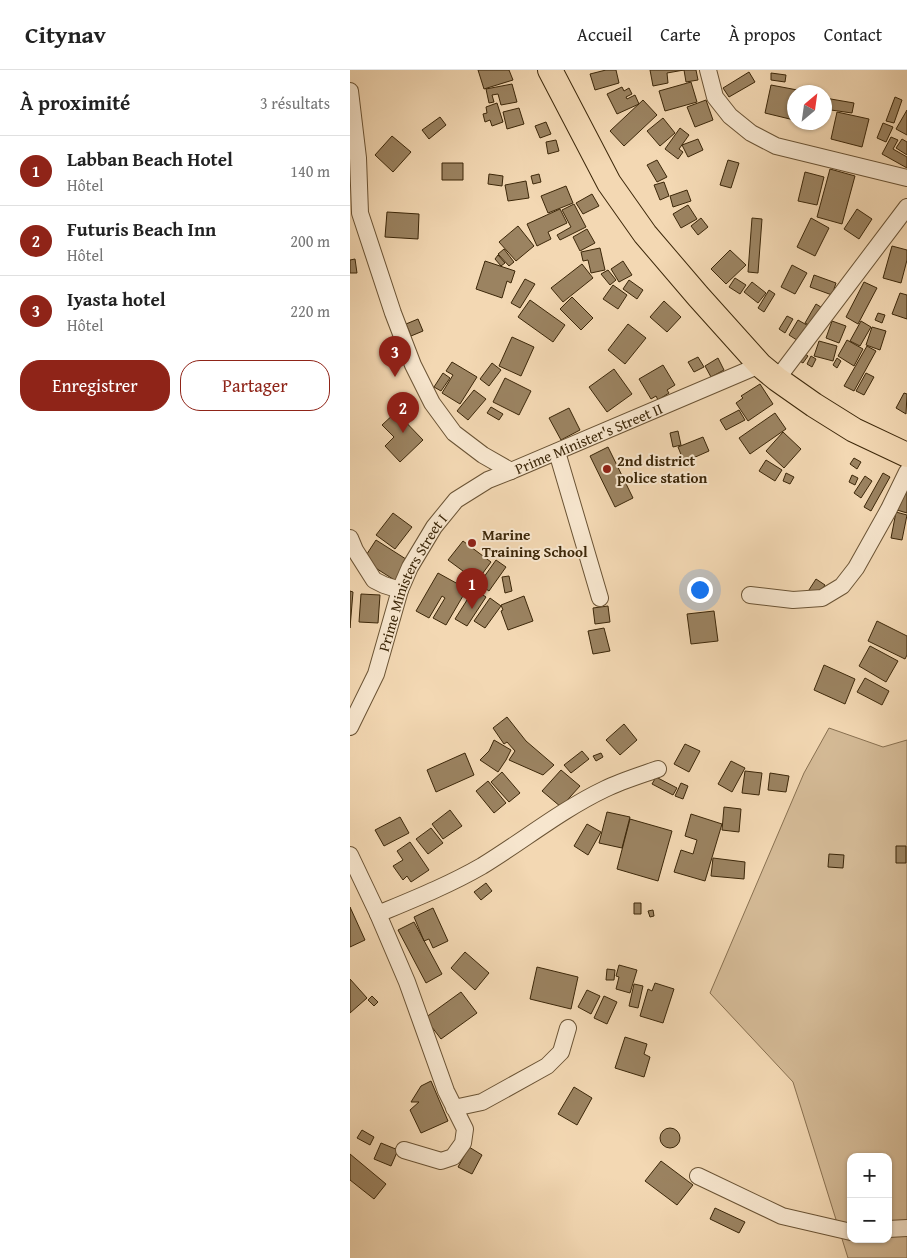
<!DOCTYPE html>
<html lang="fr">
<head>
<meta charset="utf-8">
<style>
	body { margin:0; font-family:"Gentium Book Plus",serif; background:#f2f2f2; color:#222 }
	.controls { position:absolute; right:15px; bottom:15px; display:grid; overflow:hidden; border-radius:10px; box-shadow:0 1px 4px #0004 }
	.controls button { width:45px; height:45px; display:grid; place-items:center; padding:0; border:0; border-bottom:1px solid #e0e0e0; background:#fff; color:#222; font:25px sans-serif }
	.compass { position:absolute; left:437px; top:15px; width:45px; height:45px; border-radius:50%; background:#fff; box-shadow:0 1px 4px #0004; rotate:29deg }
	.you { position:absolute; left:349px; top:519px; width:18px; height:18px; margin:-12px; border:4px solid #fff; border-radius:50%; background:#1a73e8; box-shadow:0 0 0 8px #1a73e833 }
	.badge { display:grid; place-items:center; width:32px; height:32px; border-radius:50%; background:#8f2418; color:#fff; font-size:16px; font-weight:700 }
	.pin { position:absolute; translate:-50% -41px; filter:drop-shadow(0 1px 2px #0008) }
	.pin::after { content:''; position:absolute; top:26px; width:18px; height:15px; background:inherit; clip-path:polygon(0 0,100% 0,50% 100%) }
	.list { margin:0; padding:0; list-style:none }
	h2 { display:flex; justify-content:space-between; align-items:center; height:65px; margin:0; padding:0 20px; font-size:21px }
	h2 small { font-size:16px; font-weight:400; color:#767676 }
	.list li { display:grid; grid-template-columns:32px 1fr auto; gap:15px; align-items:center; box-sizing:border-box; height:70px; padding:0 20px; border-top:1px solid #e0e0e0 }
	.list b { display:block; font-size:19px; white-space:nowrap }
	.list p { margin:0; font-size:16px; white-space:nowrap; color:#767676 }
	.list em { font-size:16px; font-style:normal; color:#767676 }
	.actions { display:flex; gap:10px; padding:15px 20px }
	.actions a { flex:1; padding:11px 0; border:1px solid #8f2418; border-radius:20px; text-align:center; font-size:18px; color:#8f2418 }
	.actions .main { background:#8f2418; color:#fff }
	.map { position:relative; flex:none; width:557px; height:1188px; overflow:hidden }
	header { display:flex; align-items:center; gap:30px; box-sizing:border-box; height:70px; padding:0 25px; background:#fff; border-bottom:1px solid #e0e0e0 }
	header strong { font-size:24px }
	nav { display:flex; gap:28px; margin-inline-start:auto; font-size:18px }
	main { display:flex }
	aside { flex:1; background:#fff }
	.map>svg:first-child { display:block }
	.green { fill:#d4ba96; stroke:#887050; fill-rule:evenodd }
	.building { fill:#9b8361; stroke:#3c2709 }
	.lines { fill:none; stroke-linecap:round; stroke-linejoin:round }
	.minor-casing { stroke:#6a5334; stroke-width:18 }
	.highway-casing { stroke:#3c2709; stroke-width:26 }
	.minor { stroke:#f7e6ce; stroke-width:16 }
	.highway { stroke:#f3d8b3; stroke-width:24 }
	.poi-dot { fill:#8f2418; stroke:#f7e6ce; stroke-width:2 }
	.labels { text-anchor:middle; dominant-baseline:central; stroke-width:4; stroke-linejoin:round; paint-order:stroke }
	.street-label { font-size:15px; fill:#3c2709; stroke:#f7e6ce }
	.poi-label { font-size:15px; font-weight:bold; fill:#3c2709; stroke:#f7e6ce; text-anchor:start }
</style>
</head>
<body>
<header>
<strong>Citynav</strong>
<nav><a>Accueil</a><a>Carte</a><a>À propos</a><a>Contact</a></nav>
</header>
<main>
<aside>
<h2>À proximité<small>3 résultats</small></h2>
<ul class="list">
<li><span class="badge">1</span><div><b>Labban Beach Hotel</b><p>Hôtel</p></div><em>140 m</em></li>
<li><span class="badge">2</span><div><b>Futuris Beach Inn</b><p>Hôtel</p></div><em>200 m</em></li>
<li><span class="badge">3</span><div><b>Iyasta hotel</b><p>Hôtel</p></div><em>220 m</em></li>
</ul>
<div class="actions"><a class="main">Enregistrer</a><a>Partager</a></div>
</aside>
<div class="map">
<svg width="557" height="1188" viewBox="0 0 557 1188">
	<rect width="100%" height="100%" fill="#f3d8b3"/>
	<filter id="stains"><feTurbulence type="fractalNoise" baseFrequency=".004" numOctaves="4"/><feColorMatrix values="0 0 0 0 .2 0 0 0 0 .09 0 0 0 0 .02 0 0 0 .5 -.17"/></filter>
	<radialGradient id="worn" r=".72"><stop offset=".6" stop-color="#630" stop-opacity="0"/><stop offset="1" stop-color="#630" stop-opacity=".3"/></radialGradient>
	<path class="green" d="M479 658 533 677 557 670V1188H498L443 1012 360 923 454 703ZM501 1087H538V1169H501Z"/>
	<path class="building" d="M128 0H159L163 10 134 19Z
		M256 0H266L269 13 245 20 240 4Z
		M300 0H334L317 3 318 13 303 16Z
		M334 0H346L348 10 336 12Z
		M399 2 405 12 379 27 373 18Z
		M421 3 436 5 435 12 421 10Z
		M341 12 347 32 315 41 309 21Z
		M162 14 167 32 151 35 148 24 142 25 144 32 139 33 136 19Z
		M421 15 458 22H444V50L415 43Z
		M272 17 274 21 279 18 282 24 276 27 277 29 285 25 289 34 267 44 257 24Z
		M545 27 552 30 544 53 536 51Z
		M475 28 504 33 502 43 474 39Z
		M293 30 307 45 274 76 260 61Z
		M356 30 363 50 345 57 337 37Z
		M147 33 153 52 142 56 140 50 135 52 133 44 137 43 136 37Z
		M169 38 174 54 157 59 153 42Z
		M557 40V65L546 59Z
		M487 42 519 49 512 77 481 69Z
		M90 47 96 55 79 69 72 60Z
		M313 48 325 63 310 76 297 61Z
		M196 52 201 64 190 68 185 56Z
		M533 53 543 57 536 72 527 68Z
		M330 58 339 65 329 79 333 82 328 89 315 79Z
		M42 66 61 82 43 102 25 85Z
		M541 67 548 70 543 79 557 87V98L532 84Z
		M348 69 353 80 338 87 332 75Z
		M552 69 557 72V85L546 78Z
		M206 70 209 81 198 84 196 72Z
		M307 90 317 107 307 112 297 95Z
		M378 90 389 93 381 118 370 115Z
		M92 93H113V110H92Z
		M480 99 505 106 492 154 467 147Z
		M455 102 474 107 467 135 448 131Z
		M139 104 153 106 152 116 138 114Z
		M189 104 191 112 183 114 181 106Z
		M176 111 179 128 158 131 155 115Z
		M314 112 319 126 310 130 304 115Z
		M216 116 223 133 198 143 191 126Z
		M337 120 341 131 323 137 320 126Z
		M242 124 249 136 233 144 226 133Z
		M224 134 236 157 210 170 207 165 221 157 212 140Z
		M338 135 347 149 331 158 323 144Z
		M210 139 217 153 198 162 201 169 187 176 177 154Z
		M507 139 522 149 509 169 494 159Z
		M37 142 69 144 68 169 35 167Z
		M351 148 358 157 348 165 341 156Z
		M402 148 412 149 408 203 398 202Z
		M461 148 479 158 465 186 447 177Z
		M168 156 184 176 166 191 149 172Z
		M237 159 245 173 230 181 223 167Z
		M542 176 557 180V190L551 213 533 208Z
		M250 178 255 200 241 203 238 190 233 191 231 182Z
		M154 179 164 192 159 196 148 184Z
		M380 180 396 195 376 214 361 199Z
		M148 185 155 193 151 196 145 189Z
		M5 189 7 203H0V190Z
		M135 191 165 201 161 213 157 211 152 228 126 219Z
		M273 191 282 205 269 212 261 199Z
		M232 194 243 208 213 232 201 218Z
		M442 195 457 203 445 224 431 217Z
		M258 200 266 210 260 215 251 204Z
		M464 205 486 213 482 225 460 217Z
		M385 208 396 215 390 224 379 217Z
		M175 209 185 214 170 238 161 233Z
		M279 210 293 220 287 229 273 219Z
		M402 212 416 223 408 233 394 222Z
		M514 212 527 218 508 254 496 247Z
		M263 215 277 225 268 239 253 229Z
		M419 220 425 224 414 242 408 238Z
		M550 223 557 225V249L542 244Z
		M222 227 243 248 231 260 210 239Z
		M180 230 215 255 203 272 168 247Z
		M314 231 331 247 317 262 300 247Z
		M466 234 474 239 463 257 455 253Z
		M528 243 535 245 532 253 525 250Z
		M437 246 443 249 435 263 429 259Z
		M68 249 73 261 61 266 56 254Z
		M448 250 462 258 453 274 439 265Z
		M482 251 496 256 489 273 476 268Z
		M511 251 521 257 510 276 500 271Z
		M278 254 296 268 275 294 258 280Z
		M522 257 536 261 530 280 516 275Z
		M162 267 184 277 171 306 149 296Z
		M497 270 513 279 504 296 488 286Z
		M469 271 487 276 483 291 464 286Z
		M517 276 526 281 504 321 494 316Z
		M451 281 458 286 453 293 446 289Z
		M461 286 466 289 462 297 457 294Z
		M348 287 354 297 344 302 338 292Z
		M368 288 374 300 361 307 355 296Z
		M487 288 491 291 487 298 483 295Z
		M102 292 127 307 110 334 92 323 103 305 96 301Z
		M142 293 151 300 139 316 130 309Z
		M313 295 325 315 317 320 319 323 308 330 306 326 301 329 289 309Z
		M264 299 282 324 257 342 239 317Z
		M93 303 100 308 91 321 84 317Z
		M516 303 524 307 514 325 506 321Z
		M155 308 181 321 169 345 143 332Z
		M410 314 423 334 398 351 386 333 393 328 391 326Z
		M124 320 136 329 118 350 107 341Z
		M554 323 557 324 556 344 546 338Z
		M141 337 153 344 149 350 137 343Z
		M219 338 230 360 211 370 199 348Z
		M389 340 395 350 376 360 370 350Z
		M46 342 73 370 50 392 35 376 44 367 32 355Z
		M425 343 436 359 400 384 389 368Z
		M328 361 331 375 323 377 320 363Z
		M433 362 451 379 434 398 416 381Z
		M353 367 359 381 334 392 328 377Z
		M258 377 283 428 265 437 240 386Z
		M504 388 511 392 507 399 500 394Z
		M416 390 432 400 425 411 409 401Z
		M436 403 444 407 440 414 433 411Z
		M533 403 540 407 521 441 514 437Z
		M502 405 508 408 505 415 499 412Z
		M515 406 522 411 511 428 504 423Z
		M557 413V443L547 440Z
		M546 442 557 445 552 470 541 468Z
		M43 443 62 457 45 479 26 465Z
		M26 470 59 491 46 511 13 490Z
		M113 471 141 492 130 507 121 500 117 504 98 490Z
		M146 490 156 497 139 521 129 514Z
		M88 503 117 519 96 555 83 548 95 528 92 526 79 548 66 541Z
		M159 506 162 521 155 523 152 507Z
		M466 509 475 515 466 529 457 523Z
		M124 519 136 527 117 556 105 549Z
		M0 521 3 522 0 558Z
		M11 524 30 525 28 553 9 552Z
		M174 526 183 551 158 560 151 541 153 540 151 535Z
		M140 528 151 536 135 558 124 551Z
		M258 536 260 552 245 554 243 538Z
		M364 541 368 571 341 574 337 544Z
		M527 551 557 566V585L555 589 518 571Z
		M254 558 260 581 243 584 238 561Z
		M520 576 548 591 536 612 509 596Z
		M474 595 505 609 495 634 464 620Z
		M515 608 539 621 532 635 507 622Z
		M157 647 176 671 204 695 193 705 159 690 165 681 157 672 154 674 143 658Z
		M274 654 287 670 270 685 256 670Z
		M144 670 161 680 156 690 148 702 130 690 139 681Z
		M335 674 350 681 339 702 324 694Z
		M232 681 239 689 221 703 214 695Z
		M115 683 124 705 86 722 77 700Z
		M251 683 253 687 246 691 243 686Z
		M381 691 395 698 382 722 368 714Z
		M211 700 230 716 211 737 192 721Z
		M395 701 412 703 409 725 392 723Z
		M152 702 170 723 159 732 141 712Z
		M420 703 439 706 436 722 418 720Z
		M306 707 327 718 323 725 302 714Z
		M138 711 156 733 144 743 126 721Z
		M331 713 338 716 333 729 325 726Z
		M374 737 391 739 389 762 372 760Z
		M100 740 112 756 93 769 82 754Z
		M257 742 280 747 272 778 249 773Z
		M341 744 372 754 355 811 324 802 331 780 343 784 347 770 335 766Z
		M50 747 59 763 34 776 25 760Z
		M280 749 322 761 308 811 267 799Z
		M237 754 251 762 238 785 224 776Z
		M81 758 93 773 78 784 66 769Z
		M60 772 79 800 61 812 57 806 53 810 43 796 53 790 47 781Z
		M546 776H556V793H546Z
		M479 784 494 785 493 798 478 797Z
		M363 788 395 792 394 809 361 806Z
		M136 813 142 821 131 830 124 822Z
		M284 833H291V844H284Z
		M0 837 15 870 0 877Z
		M83 838 98 871 83 878 79 869 74 871 64 847Z
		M303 840 304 846 300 847 298 841Z
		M64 852 92 904 76 913 48 860Z
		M115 882 139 903 125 920 101 898Z
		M269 895 287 900 280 923 266 919 269 907 266 906Z
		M187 897 228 907 221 939 180 929Z
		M257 899 265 900 264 910H256Z
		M0 909 17 928 0 943Z
		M305 913 324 919 313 953 290 946 298 919 302 921Z
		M284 914 293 916 288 938 279 936Z
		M237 920 250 926 241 944 228 937Z
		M111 922 127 943 91 969 75 948Z
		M22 926 28 932 24 936 18 930Z
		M254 926 267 932 257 954 244 948Z
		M275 967 297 974 294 984 300 987 294 1007 265 998Z
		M81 1011 98 1051 71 1063 60 1040 69 1032H61L71 1016Z
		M224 1017 242 1028 227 1055 208 1044Z
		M310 1068a10 10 0 1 1 20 0a10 10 0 1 1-20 0Z
		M12 1060 24 1067 20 1075 7 1068Z
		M31 1073 48 1080 41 1096 24 1089Z
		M119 1077 132 1085 122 1104 108 1097Z
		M0 1084 36 1114 24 1129 0 1110Z
		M311 1091 343 1115 327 1135 295 1111Z
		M365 1138 395 1152 389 1163 360 1149Z"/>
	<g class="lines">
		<g class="minor-casing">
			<g id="minor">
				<path d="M358 0 365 27 380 46 401 63 426 76 557 108"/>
				<path id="s1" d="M0 21 8 88 10 143 43 243 63 295 82 333 104 363 133 385 161 401 410 295"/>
				<path d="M427 309 557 137"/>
				<path d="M207 382 250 528"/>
				<path d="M0 468 5 480 24 510 34 515 50 520"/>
				<path d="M400 525 443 530 472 528 492 516 506 498 539 439 557 402"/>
				<path id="s2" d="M0 657 26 604 50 520 60 497 84 457 106 430 138 410 161 401"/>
				<path d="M0 785 28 844 57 912 96 1021 115 1059 113 1073 103 1087 91 1091 54 1080"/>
				<path d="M28 844C64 829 99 815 132 796 173 771 211 740 255 719 271 711 291 705 308 699"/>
				<path d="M104 1038 132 1032 197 996 211 982 218 958"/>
				<path d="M348 1106 432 1146 501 1162"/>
				<path d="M538 1159 557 1158"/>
			</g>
		</g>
		<g class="highway-casing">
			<path id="highway" d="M200 0 259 113 295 164 348 226 410 295 427 309 464 335 504 360 557 385"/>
		</g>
		<use href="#minor" class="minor"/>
		<use href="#highway" class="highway"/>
	</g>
	<g class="poi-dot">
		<circle cx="257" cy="399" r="5"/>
		<circle cx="122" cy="473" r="5"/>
	</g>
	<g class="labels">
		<g class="street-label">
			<text stroke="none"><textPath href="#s1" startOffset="516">Prime Minister's Street II</textPath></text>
			<text stroke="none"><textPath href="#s2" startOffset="158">Prime Ministers Street I</textPath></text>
		</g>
		<g class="poi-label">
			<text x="267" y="390">2nd district<tspan x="267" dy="17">police station</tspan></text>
			<text x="132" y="464">Marine<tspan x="132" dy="17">Training School</tspan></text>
		</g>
	</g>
	<rect width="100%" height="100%" filter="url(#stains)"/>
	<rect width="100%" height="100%" fill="url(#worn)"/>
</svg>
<div class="controls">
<button>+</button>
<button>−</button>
</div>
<svg class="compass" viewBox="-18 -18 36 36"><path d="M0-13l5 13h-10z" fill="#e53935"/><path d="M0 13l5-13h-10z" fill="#767676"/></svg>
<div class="you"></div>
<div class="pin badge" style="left:122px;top:539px">1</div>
<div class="pin badge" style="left:53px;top:363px">2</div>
<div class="pin badge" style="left:45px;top:307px">3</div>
</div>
</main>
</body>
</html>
